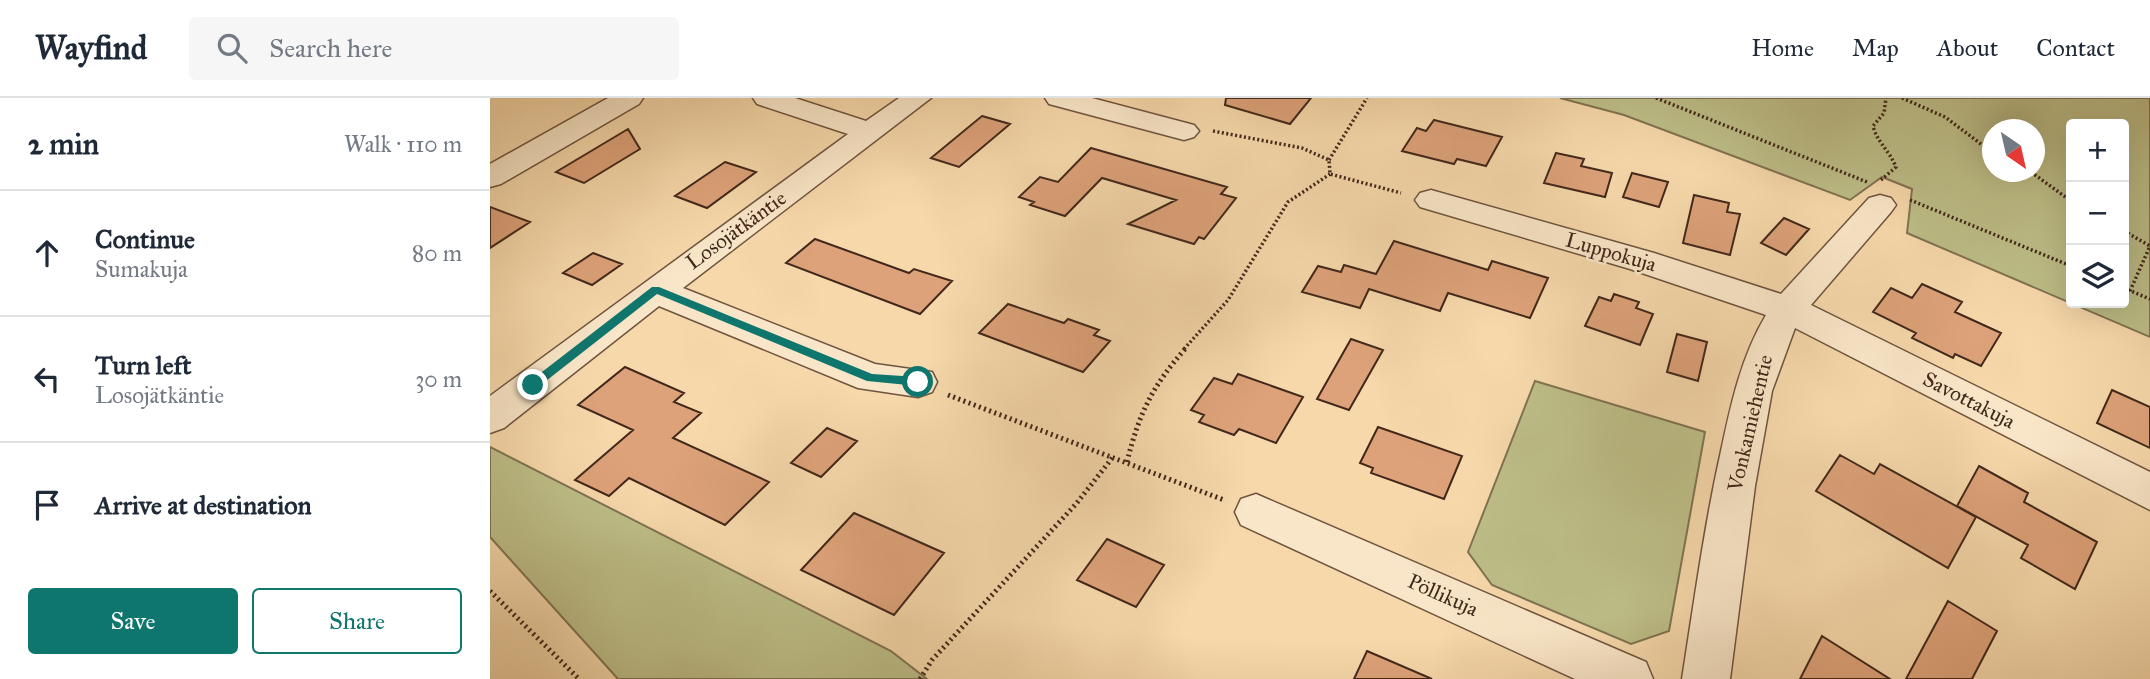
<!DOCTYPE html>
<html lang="en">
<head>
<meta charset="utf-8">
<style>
	body { margin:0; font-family:"IM FELL Great Primer",serif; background:#f6f6f7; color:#1f2937 }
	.controls { position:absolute; right:21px; top:21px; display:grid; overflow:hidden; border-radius:7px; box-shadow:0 7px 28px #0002 }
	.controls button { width:63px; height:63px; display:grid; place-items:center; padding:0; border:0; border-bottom:2px solid #e0e1e3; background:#fff; color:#1f2937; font:35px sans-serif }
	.compass { position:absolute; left:1492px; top:21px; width:63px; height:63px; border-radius:50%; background:#fff; box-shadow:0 7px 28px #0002; rotate:146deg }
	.stop { position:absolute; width:21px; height:21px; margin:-16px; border:5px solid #0f766e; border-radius:50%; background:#fff }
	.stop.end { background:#0f766e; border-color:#fff; box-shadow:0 2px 7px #0008 }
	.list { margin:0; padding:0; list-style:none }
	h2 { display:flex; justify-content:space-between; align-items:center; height:91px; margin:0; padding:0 28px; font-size:30px }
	h2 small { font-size:23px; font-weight:400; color:#747a83 }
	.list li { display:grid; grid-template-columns:46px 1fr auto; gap:21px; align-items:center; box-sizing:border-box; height:126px; padding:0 28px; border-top:2px solid #e0e1e3 }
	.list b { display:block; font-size:26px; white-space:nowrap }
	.list p { margin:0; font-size:23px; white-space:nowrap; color:#747a83 }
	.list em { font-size:23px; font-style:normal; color:#747a83 }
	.actions { display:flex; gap:14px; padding:21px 28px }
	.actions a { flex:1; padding:16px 0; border:2px solid #0f766e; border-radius:7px; text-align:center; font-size:24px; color:#0f766e }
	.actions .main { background:#0f766e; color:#fff }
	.icon { flex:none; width:38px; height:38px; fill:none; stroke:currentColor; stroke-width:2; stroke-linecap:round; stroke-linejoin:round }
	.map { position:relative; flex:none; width:1660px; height:581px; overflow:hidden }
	header { display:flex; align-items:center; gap:42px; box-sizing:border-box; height:98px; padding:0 35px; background:#fff; border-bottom:2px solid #e0e1e3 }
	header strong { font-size:33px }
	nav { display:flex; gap:38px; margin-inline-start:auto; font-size:24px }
	.search { width:490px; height:63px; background:#f6f6f7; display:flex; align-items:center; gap:18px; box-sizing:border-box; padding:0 24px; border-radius:7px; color:#747a83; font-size:26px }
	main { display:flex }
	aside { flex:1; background:#fff }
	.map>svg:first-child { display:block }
	.green { fill:#bdbe88; stroke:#807352; stroke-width:2; fill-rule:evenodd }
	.building { fill:#dda279; stroke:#42281b; stroke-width:2 }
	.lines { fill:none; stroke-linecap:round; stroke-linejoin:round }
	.minor-casing { stroke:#6f543f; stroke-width:3 }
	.path-far1 { stroke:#42281b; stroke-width:3.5; stroke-dasharray:2 2.5; stroke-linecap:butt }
	.path { stroke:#42281b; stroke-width:5; stroke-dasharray:2 3.5; stroke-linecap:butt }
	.minor { fill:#f9e6c8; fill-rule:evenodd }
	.route { fill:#0f766e }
	.labels { text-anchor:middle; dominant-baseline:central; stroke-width:5; stroke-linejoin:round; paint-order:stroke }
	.street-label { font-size:21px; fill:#42281b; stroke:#f9e6c8 }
</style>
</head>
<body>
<header>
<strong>Wayfind</strong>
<div class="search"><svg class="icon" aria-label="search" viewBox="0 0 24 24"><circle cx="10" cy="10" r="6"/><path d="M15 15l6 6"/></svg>Search here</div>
<nav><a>Home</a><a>Map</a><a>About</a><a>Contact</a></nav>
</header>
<main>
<aside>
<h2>2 min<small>Walk · 110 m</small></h2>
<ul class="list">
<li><svg class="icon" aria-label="ahead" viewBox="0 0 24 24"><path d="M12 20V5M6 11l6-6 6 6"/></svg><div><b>Continue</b><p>Sumakuja</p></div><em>80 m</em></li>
<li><svg class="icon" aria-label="left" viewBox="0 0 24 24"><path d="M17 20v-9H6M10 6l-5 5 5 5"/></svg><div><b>Turn left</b><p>Losojätkäntie</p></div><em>30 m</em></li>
<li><svg class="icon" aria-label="arrive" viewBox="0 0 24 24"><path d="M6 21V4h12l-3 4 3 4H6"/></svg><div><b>Arrive at destination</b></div></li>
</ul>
<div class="actions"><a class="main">Save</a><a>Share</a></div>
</aside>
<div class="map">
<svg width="1660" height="581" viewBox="0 0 1660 581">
	<rect width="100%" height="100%" fill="#f6d8aa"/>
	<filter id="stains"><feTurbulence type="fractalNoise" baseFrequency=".00286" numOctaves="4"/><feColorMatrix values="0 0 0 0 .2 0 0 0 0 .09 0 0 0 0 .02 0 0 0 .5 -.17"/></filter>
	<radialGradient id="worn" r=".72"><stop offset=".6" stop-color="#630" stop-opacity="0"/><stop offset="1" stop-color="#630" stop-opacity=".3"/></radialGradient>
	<path class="green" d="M1070 0H1660V239L1417 135 1422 91 1392 79 1360 102 1134 17ZM1581 26H1634V205H1581ZM1503 32H1545V74H1503Z
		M1045 283 1215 334 1179 533 1141 546 1002 487 978 454Z
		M0 349 401 553 437 581H128L0 439Z"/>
	<path class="building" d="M736 0H821L800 26 735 7Z
		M492 18 520 26 469 69 441 60Z
		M944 22 1012 39 996 68 967 61 964 66 912 53 927 30 936 33Z
		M138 31 150 51 94 85 66 74Z
		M601 50 737 89 731 96 746 100 714 141 709 139 704 146 638 126 686 102 612 80 575 118 540 107 544 104 529 99 550 79 568 84Z
		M1066 55 1094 61 1091 68 1122 75 1115 99 1054 85Z
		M235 64 266 74 217 110 185 98Z
		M1142 75 1178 84 1169 109 1133 99Z
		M1204 97 1239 105 1237 114 1250 116 1240 157 1193 145Z
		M0 109 40 124 0 150Z
		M1294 120 1319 131 1296 157 1271 145Z
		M325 141 419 175 424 171 462 183 430 216 296 165Z
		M904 143 998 172 1002 163 1058 180 1040 220 958 195 950 213 879 191 870 210 812 194 828 168 851 174 854 167 886 176Z
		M103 155 132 166 102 187 73 175Z
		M1432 186 1472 204 1465 214 1511 235 1491 268 1465 256 1463 260 1422 240 1426 235 1383 214 1401 190 1422 200Z
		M1124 196 1149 204 1146 210 1163 216 1150 247 1095 228 1109 199 1121 203Z
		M518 206 574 225 578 221 609 232 604 237 620 243 593 274 489 235Z
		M1187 236 1217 244 1208 283 1177 274Z
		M861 241 893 252 859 312 827 301Z
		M135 269 194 295 184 304 211 315 183 340 279 384 235 427 139 380 119 398 85 382 143 332 88 307Z
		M748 276 813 299 786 345 749 331 744 337 709 324 714 317 701 312 724 280 742 286Z
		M1622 292 1660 309V350L1607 325Z
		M888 329 972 358 954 401 881 375 883 370 870 365Z
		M337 330 367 343 331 379 301 365Z
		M1350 357 1384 376 1390 366 1486 419 1458 470 1326 393Z
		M1489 368 1538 395 1534 404 1607 444 1585 491 1531 460 1538 447 1467 408Z
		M364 415 454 455 404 517 311 472Z
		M617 441 674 467 646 509 587 482Z
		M1458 503 1507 533 1482 581H1416Z
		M1332 538 1400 581H1310Z
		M877 553 942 581H864Z"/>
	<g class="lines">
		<g class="minor-casing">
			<path id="minor" d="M118 0H153L149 6 11 86 0 89V66Z
				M263 0H305L376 23 409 0H441L193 190 385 266 442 274 447 284 442 294 428 299 368 290 169 208 14 330 0 335V298L358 36 267 6Z
				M555 0H602L704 27 709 33 704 39 694 42 559 6Z
				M941 92 1164 155 1291 196 1379 100 1390 97 1401 100 1406 107 1401 114 1321 207 1660 374V412L1305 230 1282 293 1265 388 1240 581H1192C1204 505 1214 429 1231 353 1241 306 1251 259 1276 217L1140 171 930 109 925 102 930 95Z
				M766 396 1156 564 1163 581H1085L751 427 745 414 751 401Z"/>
		</g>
		<path class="path-far1" d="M1166 0 1377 84
			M1412 0 1455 19 1503 55
			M723 33 812 50 839 62 840 76 911 95
			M839 62 877 0
			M1541 74 1581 103
			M1391 82 1406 69C1399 52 1387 44 1383 28L1394 15 1396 0
			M1420 102 1581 168
			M1634 133 1660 148
			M1634 190 1660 201
			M1640 193 1660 148
			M694 251 738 202 798 104 840 76"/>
		<path class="path" d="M458 297 734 402
			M637 364C649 315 663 287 696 250
			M0 493 89 581
			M430 581 442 562 586 406 623 359"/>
		<use href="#minor" class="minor"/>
	</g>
	<path class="route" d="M162 189H169L382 276 428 279 434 284 428 288 377 283 167 196 47 290H39V284Z"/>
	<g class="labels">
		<g class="street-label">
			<text transform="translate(246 132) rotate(-36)">Losojätkäntie</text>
			<text transform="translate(1121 154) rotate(16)">Luppokuja</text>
			<text transform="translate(1479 302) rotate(27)">Savottakuja</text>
			<text transform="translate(1260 325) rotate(-77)">Vonkamiehentie</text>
			<text transform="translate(953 497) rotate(24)">Pöllikuja</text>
		</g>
	</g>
	<rect width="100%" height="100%" filter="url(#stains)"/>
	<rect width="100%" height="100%" fill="url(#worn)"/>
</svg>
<div class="controls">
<button>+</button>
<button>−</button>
<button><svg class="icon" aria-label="layers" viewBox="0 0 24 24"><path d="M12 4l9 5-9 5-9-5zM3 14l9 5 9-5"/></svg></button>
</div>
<svg class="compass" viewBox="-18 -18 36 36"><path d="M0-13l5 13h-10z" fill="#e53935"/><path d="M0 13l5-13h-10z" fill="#747a83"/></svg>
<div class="stop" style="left:428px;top:284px"></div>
<div class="stop end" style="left:43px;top:287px"></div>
</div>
</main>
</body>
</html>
